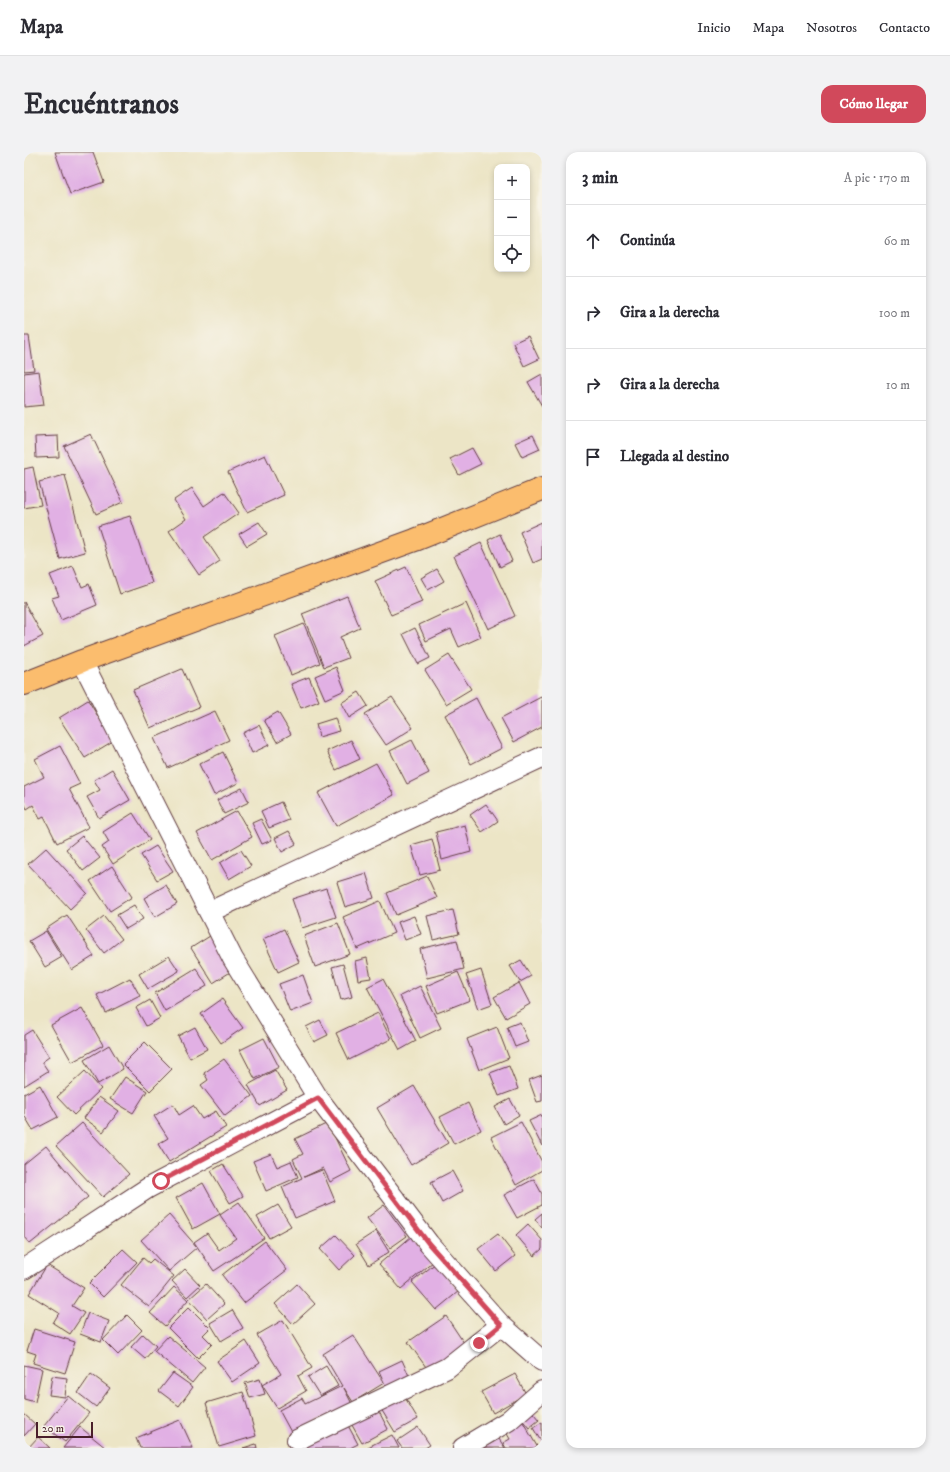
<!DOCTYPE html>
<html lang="es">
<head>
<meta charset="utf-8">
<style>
	body { margin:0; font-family:"IM FELL DW Pica",serif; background:#f2f2f3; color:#2b2b33 }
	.controls { position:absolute; right:12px; top:12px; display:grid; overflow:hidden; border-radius:8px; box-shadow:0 2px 6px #0003 }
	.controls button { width:36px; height:36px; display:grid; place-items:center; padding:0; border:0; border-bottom:1px solid #e1e1e2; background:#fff; color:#2b2b33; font:20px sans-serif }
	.scale { position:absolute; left:12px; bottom:10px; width:57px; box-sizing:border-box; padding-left:4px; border:2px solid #4a1f2b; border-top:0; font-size:11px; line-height:14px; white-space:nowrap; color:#4a1f2b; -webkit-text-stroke:3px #f7f3e8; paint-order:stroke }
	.stop { position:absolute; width:12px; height:12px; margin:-9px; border:3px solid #d1495b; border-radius:50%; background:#fff }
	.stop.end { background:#d1495b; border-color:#fff; box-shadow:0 1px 4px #0008 }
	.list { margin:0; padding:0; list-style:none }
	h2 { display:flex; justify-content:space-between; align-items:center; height:52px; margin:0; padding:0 16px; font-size:17px }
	h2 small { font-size:13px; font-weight:400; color:#7c7c81 }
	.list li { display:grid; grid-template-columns:26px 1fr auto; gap:12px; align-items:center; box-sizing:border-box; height:72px; padding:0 16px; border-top:1px solid #e1e1e2 }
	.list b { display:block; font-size:15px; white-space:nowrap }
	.list em { font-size:13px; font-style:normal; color:#7c7c81 }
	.icon { flex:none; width:22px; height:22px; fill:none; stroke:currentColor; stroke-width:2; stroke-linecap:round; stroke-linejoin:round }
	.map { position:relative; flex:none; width:518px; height:1296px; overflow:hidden; border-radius:12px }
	header { display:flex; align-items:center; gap:24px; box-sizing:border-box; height:56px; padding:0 20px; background:#fff; border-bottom:1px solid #e1e1e2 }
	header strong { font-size:19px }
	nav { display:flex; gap:22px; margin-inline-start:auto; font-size:14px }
	.intro { display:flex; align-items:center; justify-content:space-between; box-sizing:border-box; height:96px; padding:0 24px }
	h1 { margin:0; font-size:28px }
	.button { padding:10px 18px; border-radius:12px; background:#d1495b; color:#fff; font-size:14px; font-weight:700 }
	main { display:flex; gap:24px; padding:0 24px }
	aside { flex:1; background:#fff; border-radius:12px; box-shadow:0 2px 6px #0003 }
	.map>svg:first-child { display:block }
	.building { fill:#e1b0e4 }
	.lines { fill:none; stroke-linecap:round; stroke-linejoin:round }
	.street-casing { stroke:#623d42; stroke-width:22 }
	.primary-casing { stroke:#623d42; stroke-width:24 }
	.street { stroke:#fff; stroke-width:20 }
	.primary { stroke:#fbbd6e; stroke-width:22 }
	.route { stroke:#d1495b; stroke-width:5 }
</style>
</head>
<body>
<header>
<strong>Mapa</strong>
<nav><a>Inicio</a><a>Mapa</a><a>Nosotros</a><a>Contacto</a></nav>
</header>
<div class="intro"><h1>Encuéntranos</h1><a class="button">Cómo llegar</a></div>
<main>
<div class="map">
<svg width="518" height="1296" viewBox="0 0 518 1296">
	<rect width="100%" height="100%" fill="#f7f3e8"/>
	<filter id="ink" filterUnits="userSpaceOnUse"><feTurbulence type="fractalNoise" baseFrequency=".025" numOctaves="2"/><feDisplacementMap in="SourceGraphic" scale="8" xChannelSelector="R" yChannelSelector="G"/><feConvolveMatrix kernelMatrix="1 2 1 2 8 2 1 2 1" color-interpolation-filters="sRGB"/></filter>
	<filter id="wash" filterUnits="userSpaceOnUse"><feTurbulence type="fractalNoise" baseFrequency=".012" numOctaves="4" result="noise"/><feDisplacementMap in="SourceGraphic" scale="16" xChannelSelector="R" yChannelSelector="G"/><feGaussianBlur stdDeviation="0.9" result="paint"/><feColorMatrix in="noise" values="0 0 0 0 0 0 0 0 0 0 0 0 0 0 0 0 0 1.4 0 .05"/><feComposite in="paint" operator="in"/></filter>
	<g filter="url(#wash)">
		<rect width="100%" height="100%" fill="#ece5c6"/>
		<g id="blocks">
			<path class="building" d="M31 0H69L80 30 46 42Z
				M0 184H5L10 218 0 219Z
				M504 184 515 207 500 214 489 191Z
				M15 219 20 253 0 255V221Z
				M518 222V254L504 230Z
				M67 282 99 350 72 362 40 294Z
				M509 283 516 297 498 305 491 291Z
				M34 284 35 305 12 306 11 285Z
				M448 296 457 312 435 323 426 307Z
				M241 303 260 343 223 360 204 320Z
				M9 315 17 353 0 356V317Z
				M41 323 61 400 36 407 15 330Z
				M168 336 180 354 200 340 215 361 180 385 196 409 175 423 145 379 162 367 150 348Z
				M106 364 128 431 96 442 74 374Z
				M235 370 243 382 223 394 215 382Z
				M518 370V407L509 411 496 380Z
				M476 382 488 409 476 415 464 388Z
				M457 391 491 464 464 477 430 404Z
				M49 414 58 435 65 432 73 453 37 468 28 446 35 444 26 423Z
				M382 415 398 450 367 463 351 429Z
				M413 417 420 429 404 438 397 426Z
				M323 444 336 476 316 485 324 506 300 515 278 462Z
				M0 450 19 484 0 494Z
				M442 451 457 485 435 495 427 477 402 489 395 473Z
				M280 472 296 511 267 523 251 484Z
				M391 476 406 506 394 512 379 482Z
				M425 503 447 537 422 552 401 518Z
				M312 515 321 538 301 547 291 524Z
				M158 517 175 555 126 576 109 538Z
				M285 525 295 549 277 556 267 532Z
				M335 540 344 554 325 566 317 551Z
				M368 545 389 576 362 593 341 562Z
				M517 545 518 547V575L490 590 477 566Z
				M452 546 478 596 447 612 421 563Z
				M64 548 89 589 61 606 35 566Z
				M191 559 205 588 144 616 130 586Z
				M254 560 267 582 253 590 240 568Z
				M311 566 315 579 295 585 292 572Z
				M235 573 245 593 228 601 219 581Z
				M327 588 336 607 312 618 303 599Z
				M388 588 405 621 383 632 366 599Z
				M36 594 56 632 45 637 65 675 33 691 20 665 16 667 9 653 3 657 0 651V635L20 625 11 607Z
				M199 600 214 631 190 643 175 612Z
				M352 611 370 643 312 674 294 641Z
				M88 617 106 648 75 666 63 645 76 638 70 628Z
				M218 636 225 650 200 662 193 648Z
				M257 650 265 668 245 676 237 659Z
				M462 652 474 669 458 680 446 663Z
				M213 659 228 685 188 708 173 681Z
				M109 661 126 688 89 712 78 695 85 690 79 680Z
				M237 667 248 688 238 692 228 671Z
				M441 673 447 700 418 708 412 680Z
				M265 679 272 692 258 700 251 686Z
				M58 684 76 706 59 719 42 697Z
				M408 687 416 718 396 723 387 693Z
				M132 694 149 719 133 728 117 703Z
				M22 696 63 741 46 757 4 712Z
				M217 698 227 714 205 727 196 711Z
				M88 714 108 745 86 759 66 729Z
				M342 721 350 746 321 755 313 730Z
				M403 724 413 746 372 763 363 741Z
				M142 733 153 752 131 765 120 746Z
				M302 736 312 765 278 776 268 747Z
				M356 749 370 781 333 797 319 765Z
				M110 753 119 767 102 777 93 763Z
				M429 758 435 782 409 788 403 764Z
				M43 763 70 804 48 818 22 777Z
				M80 764 98 787 80 801 62 778Z
				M390 764 397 782 381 788 374 770Z
				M314 771 326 802 291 815 280 784Z
				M260 777 275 810 254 820 239 787Z
				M22 779 38 805 21 815 5 789Z
				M186 784 208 819 189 831 167 796Z
				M433 788 440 817 403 826 396 797Z
				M145 804 155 819 124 837 115 822Z
				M343 806 347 826 334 828 331 809Z
				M497 808 507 824 496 830 486 814Z
				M319 812 328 845 317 848 308 815Z
				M172 816 183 834 141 859 131 841Z
				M457 818 468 852 454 857 442 823Z
				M434 820 446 848 413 861 402 834Z
				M279 823 289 851 266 860 255 832Z
				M106 826 116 844 82 861 73 843Z
				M359 827 392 889 376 898 343 835Z
				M495 831 506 852 482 866 470 845Z
				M396 834 417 876 396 886 376 844Z
				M198 847 219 876 197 891 177 862Z
				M126 848 136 866 122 874 112 856Z
				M58 856 79 893 48 910 27 873Z
				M354 861 367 887 325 908 312 881Z
				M296 868 304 883 290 890 282 875Z
				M496 870 504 890 491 895 483 875Z
				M171 875 183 897 166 906 154 884Z
				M473 875 485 906 455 918 443 887Z
				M8 878 25 905 18 910 24 919 0 934V883Z
				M240 886 255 915 231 927 216 898Z
				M121 890 148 917 126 939 99 912Z
				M85 893 99 917 74 932 60 908Z
				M200 907 228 944 201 964 177 933 184 928 180 921Z
				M485 914 494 937 475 944 466 921Z
				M251 918 263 938 236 954 224 933Z
				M61 919 77 937 50 963 33 945Z
				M518 923V949L513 950 505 928Z
				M101 925 123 939 109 961 86 947Z
				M16 933 34 965 9 978 0 963V942Z
				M390 934 424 991 387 1013 353 956Z
				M75 945 95 959 79 980 60 966Z
				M486 947 495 963 480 972 471 955Z
				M444 951 457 978 430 992 416 965Z
				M149 952 155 963 169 954 178 967 192 959 202 975 145 1010 134 992 144 986 130 964Z
				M518 963V994L505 969Z
				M497 970 518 1010V1018L492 1033 467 985Z
				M58 971 105 1022 79 1045 32 994Z
				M304 971 327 1019 306 1030 299 1016 280 1025 298 1018 311 1049 271 1066 258 1035 278 1026 269 1007 279 1002 271 987Z
				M22 994 64 1045 6 1092 0 1085V1012Z
				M247 1002 253 1015 267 1009 274 1025 242 1039 229 1009Z
				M199 1012 219 1044 206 1051 187 1019Z
				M428 1019 439 1039 418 1051 407 1030Z
				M510 1027 518 1042V1053L493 1066 480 1043Z
				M179 1031 196 1062 169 1077 152 1046Z
				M215 1050 240 1086 190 1119 170 1090 183 1081 195 1098 212 1086 196 1063Z
				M254 1053 267 1074 245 1086 233 1065Z
				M360 1053 383 1084 366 1096 343 1066Z
				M518 1061V1076L511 1067Z
				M145 1063 173 1095 145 1119 117 1088Z
				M504 1072 518 1088V1097L510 1104 492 1083Z
				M352 1079 365 1100 345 1113 332 1092Z
				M474 1082 491 1104 472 1119 454 1097Z
				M312 1083 331 1103 315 1118 296 1097Z
				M388 1084 410 1109 377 1137 355 1112Z
				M241 1089 263 1118 220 1151 198 1123Z
				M99 1097 113 1110 79 1145 65 1131Z
				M119 1106 125 1111 129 1107 150 1124 125 1155 97 1133Z
				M412 1111 435 1139 412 1158 388 1130Z
				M23 1113 60 1136 48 1154 60 1161 46 1182 29 1171 35 1161 5 1142Z
				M161 1117 176 1133 163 1145 148 1129Z
				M182 1132 200 1152 183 1167 165 1147Z
				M273 1132 291 1152 269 1172 251 1152Z
				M150 1135 164 1148 141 1174 126 1161Z
				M165 1155 186 1176 179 1183 188 1192 174 1206 144 1176Z
				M208 1158 219 1176 197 1189 186 1171Z
				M64 1161 85 1169 77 1190 56 1182Z
				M103 1163 118 1178 94 1203 79 1188Z
				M422 1164 444 1197 407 1222 384 1190Z
				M259 1168 288 1216 274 1224 282 1239 253 1256 238 1233 257 1222 233 1183Z
				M10 1177 51 1190 41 1221 9 1211 12 1202 3 1199Z
				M119 1182 132 1194 121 1207 107 1195Z
				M329 1183 360 1231 329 1250 320 1236 328 1252 268 1282 255 1258 278 1246 281 1252 318 1234 299 1202Z
				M144 1184 181 1215 168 1231 130 1199Z
				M222 1189 236 1211 208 1230 193 1209Z
				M378 1208 386 1226 363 1237 355 1219Z
				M0 1213 18 1217 11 1250 0 1247Z
				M302 1214 314 1234 296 1244 284 1225Z
				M149 1221 169 1235 155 1254 135 1239Z
				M67 1222 86 1236 72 1255 54 1241Z
				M491 1222 502 1242 469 1261 457 1240Z
				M28 1224 43 1226 41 1245 25 1243Z
				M236 1227 241 1242 226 1246 221 1231Z
				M377 1239 394 1267 371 1280 354 1252Z
				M219 1240 232 1284 195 1295 182 1251Z
				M44 1244 65 1261 41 1290 20 1274Z
				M351 1252 364 1277 338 1291 324 1266Z
				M505 1256 515 1268 505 1276 495 1264Z
				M0 1262 11 1272 0 1284Z
				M320 1266 334 1292 326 1296H267Z
				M156 1268 169 1296H116L112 1286Z
				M499 1270 514 1296H482L479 1291 486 1287 482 1280Z
				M518 1270V1291L509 1276Z
				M56 1275 82 1296H39Z
				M394 1275 406 1293 401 1296H378L373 1289Z
				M368 1283 375 1296H345L344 1295Z
				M14 1285 26 1296H4Z
				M475 1287 481 1296H459Z
				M232 1292 233 1296H219Z"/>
		</g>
	</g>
	<g filter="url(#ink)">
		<use href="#blocks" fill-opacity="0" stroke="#623d42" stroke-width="1"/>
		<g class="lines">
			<g class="street-casing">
				<path id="street" d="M58 509 209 807 294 946 405 1092 477 1173 518 1209
					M185 760 518 605
					M0 1117 124 1036 294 946
					M273 1288 423 1216 477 1173
					M439 1296 484 1269 518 1239"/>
			</g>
			<g class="primary-casing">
				<path id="primary" d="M0 532 58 509 391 388 518 337"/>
			</g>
			<use href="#street" class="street"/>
			<use href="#primary" class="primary"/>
		</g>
	</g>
	<g class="lines" filter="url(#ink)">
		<path class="route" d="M137 1029 294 946 405 1092 477 1173 455 1191"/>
	</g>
</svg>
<div class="controls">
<button>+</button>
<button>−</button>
<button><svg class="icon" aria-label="locate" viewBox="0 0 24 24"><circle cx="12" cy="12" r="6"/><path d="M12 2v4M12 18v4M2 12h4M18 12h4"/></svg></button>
</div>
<div class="scale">20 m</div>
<div class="stop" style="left:137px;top:1029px"></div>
<div class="stop end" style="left:455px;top:1191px"></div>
</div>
<aside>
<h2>3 min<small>A pie · 170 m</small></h2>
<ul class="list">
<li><svg class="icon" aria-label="ahead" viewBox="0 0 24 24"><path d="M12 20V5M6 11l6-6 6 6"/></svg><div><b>Continúa</b></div><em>60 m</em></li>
<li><svg class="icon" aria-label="right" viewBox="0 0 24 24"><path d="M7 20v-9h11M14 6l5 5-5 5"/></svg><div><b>Gira a la derecha</b></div><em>100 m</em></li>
<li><svg class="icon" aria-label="right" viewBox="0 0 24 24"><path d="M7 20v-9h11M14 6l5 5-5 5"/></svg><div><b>Gira a la derecha</b></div><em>10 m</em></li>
<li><svg class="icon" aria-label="arrive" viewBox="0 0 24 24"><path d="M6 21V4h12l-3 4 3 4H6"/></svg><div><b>Llegada al destino</b></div></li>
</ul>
</aside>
</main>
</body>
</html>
